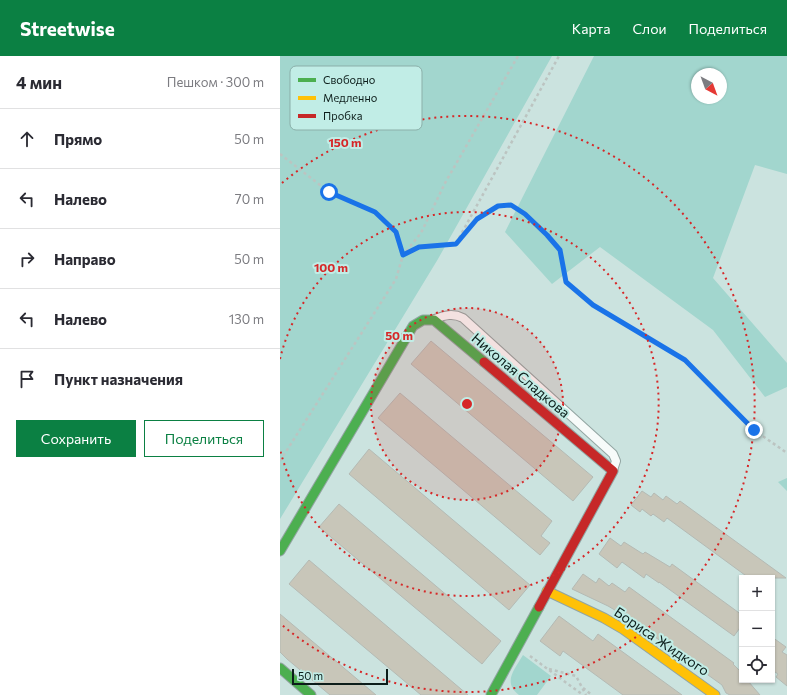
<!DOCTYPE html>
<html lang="ru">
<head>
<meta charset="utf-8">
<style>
	body { margin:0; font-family:Commissioner,sans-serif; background:#f2f2f3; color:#2b2b33 }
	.controls { position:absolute; right:12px; bottom:12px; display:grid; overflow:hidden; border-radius:0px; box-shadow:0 1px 3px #0004 }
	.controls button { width:36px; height:36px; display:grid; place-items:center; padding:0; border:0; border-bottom:1px solid #e1e1e2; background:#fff; color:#2b2b33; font:20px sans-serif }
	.compass { position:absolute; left:411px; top:12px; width:36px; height:36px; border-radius:50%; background:#fff; box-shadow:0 1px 3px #0004; rotate:139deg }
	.scale { position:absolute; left:12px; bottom:10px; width:96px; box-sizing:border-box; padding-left:4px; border:2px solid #0c1d1a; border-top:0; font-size:11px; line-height:14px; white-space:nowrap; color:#0c1d1a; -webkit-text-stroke:3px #c1ede6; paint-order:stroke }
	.stop { position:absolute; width:12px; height:12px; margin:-9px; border:3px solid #1a73e8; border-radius:50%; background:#fff }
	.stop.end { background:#1a73e8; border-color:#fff; box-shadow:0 1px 4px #0008 }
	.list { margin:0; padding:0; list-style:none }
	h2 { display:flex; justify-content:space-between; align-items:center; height:52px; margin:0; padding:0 16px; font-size:17px }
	h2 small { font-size:13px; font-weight:400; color:#7c7c81 }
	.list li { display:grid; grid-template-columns:26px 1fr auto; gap:12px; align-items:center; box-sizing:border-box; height:60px; padding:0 16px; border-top:1px solid #e1e1e2 }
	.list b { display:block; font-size:15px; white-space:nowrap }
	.list em { font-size:13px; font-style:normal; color:#7c7c81 }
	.actions { display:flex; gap:8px; padding:12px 16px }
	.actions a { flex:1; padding:9px 0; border:1px solid #0b8043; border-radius:0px; text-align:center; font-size:14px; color:#0b8043 }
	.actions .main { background:#0b8043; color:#fff }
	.icon { flex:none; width:22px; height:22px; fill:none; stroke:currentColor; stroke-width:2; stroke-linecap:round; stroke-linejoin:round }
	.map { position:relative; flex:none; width:507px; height:639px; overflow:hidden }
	header { display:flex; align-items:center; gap:24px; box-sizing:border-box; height:56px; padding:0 20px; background:#0b8043; color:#fff }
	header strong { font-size:19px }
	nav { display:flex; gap:22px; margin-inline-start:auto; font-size:14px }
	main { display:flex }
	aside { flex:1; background:#fff }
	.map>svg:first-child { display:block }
	.green { fill:#a2d6ce; fill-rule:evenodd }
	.building { fill:#c8c6b9; stroke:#b4bab4 }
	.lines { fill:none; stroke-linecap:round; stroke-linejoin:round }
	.lane-casing { stroke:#92a5a2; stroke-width:10 }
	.fast-casing { stroke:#92a5a2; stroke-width:11 }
	.slow-casing { stroke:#92a5a2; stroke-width:11 }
	.jam-casing { stroke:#92a5a2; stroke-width:11 }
	.path { stroke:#bcc4c1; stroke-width:2.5; stroke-dasharray:3 3; stroke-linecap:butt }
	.lane { stroke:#f7fbfa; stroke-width:8 }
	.fast { stroke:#4caf50; stroke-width:9 }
	.slow { stroke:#ffc107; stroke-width:9 }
	.jam { stroke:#c62828; stroke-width:9 }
	.route { stroke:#1a73e8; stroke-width:5 }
	.ring { fill:none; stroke:#d62828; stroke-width:2; stroke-dasharray:2 4 }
	.labels { text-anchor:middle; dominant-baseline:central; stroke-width:4; stroke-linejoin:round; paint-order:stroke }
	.street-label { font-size:14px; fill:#0c1d1a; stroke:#c1ede6 }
	.key { fill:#c1ede6; stroke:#8bafa9; stroke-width:1 }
	.key-label { font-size:11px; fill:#0c1d1a }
	.centre { fill:#d62828; stroke:#c1ede6; stroke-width:2 }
	.ring-label { font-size:12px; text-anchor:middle; font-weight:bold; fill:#d62828; stroke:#c1ede6; stroke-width:4; stroke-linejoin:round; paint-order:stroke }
</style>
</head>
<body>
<header>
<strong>Streetwise</strong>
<nav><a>Карта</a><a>Слои</a><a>Поделиться</a></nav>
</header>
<main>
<aside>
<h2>4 мин<small>Пешком · 300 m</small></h2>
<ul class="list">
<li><svg class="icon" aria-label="ahead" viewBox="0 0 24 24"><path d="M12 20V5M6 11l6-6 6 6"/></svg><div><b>Прямо</b></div><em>50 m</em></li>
<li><svg class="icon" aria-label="left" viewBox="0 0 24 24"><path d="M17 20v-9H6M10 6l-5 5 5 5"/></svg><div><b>Налево</b></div><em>70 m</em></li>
<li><svg class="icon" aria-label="right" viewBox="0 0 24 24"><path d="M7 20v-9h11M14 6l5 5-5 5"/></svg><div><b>Направо</b></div><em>50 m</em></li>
<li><svg class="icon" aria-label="left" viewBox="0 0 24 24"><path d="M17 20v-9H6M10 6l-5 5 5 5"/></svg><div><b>Налево</b></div><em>130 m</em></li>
<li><svg class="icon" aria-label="arrive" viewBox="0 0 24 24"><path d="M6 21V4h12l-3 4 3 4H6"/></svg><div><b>Пункт назначения</b></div></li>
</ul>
<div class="actions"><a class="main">Сохранить</a><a>Поделиться</a></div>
</aside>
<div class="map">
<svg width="507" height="639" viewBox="0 0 507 639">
	<rect width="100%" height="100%" fill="#cbe3df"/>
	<path class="green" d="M0 0H272L158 203 0 463Z
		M314 0H507V118L475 109 433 222 507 307V331L485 341 433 274 320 191 272 228 225 176ZM417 18H441V42H417Z
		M507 422V435L498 426Z
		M243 599 271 620 257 639H239C222 626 235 613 243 599Z"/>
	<path class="building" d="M151 285 313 421 293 445 131 308Z
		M120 337 272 465 261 480 270 487 260 499 98 362Z
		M89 393 250 529 229 554 69 418Z
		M362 435 371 441 374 437 383 444 386 440 397 448 400 445 506 522H469L387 462 384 466 373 458 371 460 362 453 360 456 351 449Z
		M59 448 221 585 202 608 39 471Z
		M330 482 341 490 344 486 363 498 365 496 390 511 392 508 462 559V569L454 580 379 526V527L366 518 364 522 342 506 337 512 319 498Z
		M29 504 188 639H141L9 528Z
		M303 518 316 527 319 522 329 530 332 527 345 536 349 531 454 607 453 608 462 617V624L468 625 480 639H450L446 637 442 629 350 563 328 550 292 533Z
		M0 558 96 639H50L7 603 0 596Z
		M279 560 313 585 318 578 402 639H343L283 595 280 600 260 585Z
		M492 581 506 591 502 596 507 599V630L496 621 498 618 492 614Z"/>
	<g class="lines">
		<g class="lane-casing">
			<path id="lane" d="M155 263C165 259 173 257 183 262L333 398 336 405 333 414"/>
		</g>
		<g class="fast-casing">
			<path id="fast" d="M0 495 133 270 143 264H154L204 306
				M0 612 31 639
				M211 639 259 551"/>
		</g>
		<g class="slow-casing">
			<path id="slow" d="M267 535 324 562 343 573 435 639"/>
		</g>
		<g class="jam-casing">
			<path id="jam" d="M204 306 333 415 259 551"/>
		</g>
		<path class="path" d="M0 98 49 136 95 156 116 176 123 199 139 191 176 188 197 163 218 150 231 149 245 158 267 179 280 194 286 226 295 234 313 249 405 304 474 374 507 397
			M179 182 279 0
			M0 405 116 223 123 199 141 177 165 127 238 0
			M250 600 303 639
			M269 613 296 620 306 639
			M303 632 312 639"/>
		<use href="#lane" class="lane"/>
		<use href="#fast" class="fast"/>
		<use href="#slow" class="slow"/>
		<use href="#jam" class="jam"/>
	</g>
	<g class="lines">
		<path class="route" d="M49 136 95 156 116 176 123 199 139 191 176 188 197 163 218 150 231 149 245 158 267 179 280 194 286 226 313 249 405 304 474 374"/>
	</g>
	<circle cx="187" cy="348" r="96" fill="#d62828" fill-opacity=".12"/>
	<g class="ring">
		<circle cx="187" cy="348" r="96"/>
		<path d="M0 303A192 192 0 1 1 0 393"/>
		<path d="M2 127A288 288 0 1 1 2 569"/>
	</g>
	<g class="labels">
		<g class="street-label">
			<text transform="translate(241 319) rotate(40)">Николая Сладкова</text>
			<text transform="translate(382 585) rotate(34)">Бориса Жидкого</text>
		</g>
	</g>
	<rect x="10" y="10" width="132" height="64" rx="6" class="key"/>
	<rect x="18" y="22" width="18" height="4" fill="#4caf50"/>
	<rect x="18" y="40" width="18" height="4" fill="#ffc107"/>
	<rect x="18" y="58" width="18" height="4" fill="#c62828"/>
	<g class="key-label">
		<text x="43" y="28">Свободно</text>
		<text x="43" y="46">Медленно</text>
		<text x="43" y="64">Пробка</text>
	</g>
	<circle cx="187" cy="348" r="6" class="centre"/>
	<g class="ring-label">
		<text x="65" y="91">150 m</text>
		<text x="51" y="216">100 m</text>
		<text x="119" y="284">50 m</text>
	</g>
</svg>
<div class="controls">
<button>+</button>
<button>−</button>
<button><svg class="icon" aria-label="locate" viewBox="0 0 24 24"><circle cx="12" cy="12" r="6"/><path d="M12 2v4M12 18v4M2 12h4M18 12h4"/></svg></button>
</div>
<svg class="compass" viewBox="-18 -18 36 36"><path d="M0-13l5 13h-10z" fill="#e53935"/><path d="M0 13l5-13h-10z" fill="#7c7c81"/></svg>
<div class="scale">50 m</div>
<div class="stop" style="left:49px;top:136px"></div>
<div class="stop end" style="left:474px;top:374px"></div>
</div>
</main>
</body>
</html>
